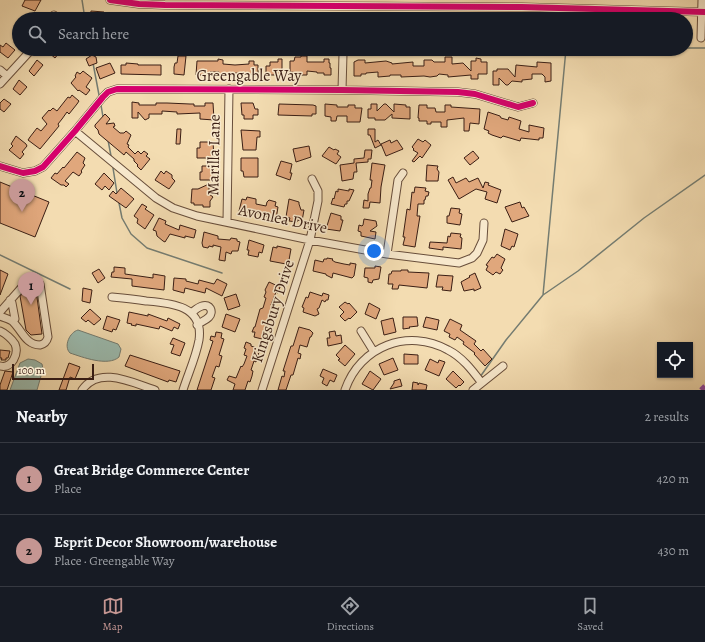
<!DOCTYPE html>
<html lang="en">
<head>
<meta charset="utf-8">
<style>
	body { margin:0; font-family:Alegreya,serif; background:#20242c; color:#f1f3f6 }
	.controls { position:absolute; right:12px; bottom:12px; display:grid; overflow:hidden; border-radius:0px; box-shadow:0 1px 3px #0004 }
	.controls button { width:36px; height:36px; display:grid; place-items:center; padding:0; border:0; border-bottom:1px solid #363941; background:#171b24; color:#f1f3f6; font:20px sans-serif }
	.scale { position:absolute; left:12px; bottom:10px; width:82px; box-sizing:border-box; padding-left:4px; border:2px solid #3a1e14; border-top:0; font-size:11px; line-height:14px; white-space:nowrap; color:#3a1e14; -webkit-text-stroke:3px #f7e8cc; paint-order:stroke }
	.you { position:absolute; left:374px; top:251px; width:14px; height:14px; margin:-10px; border:3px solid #fff; border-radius:50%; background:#1a73e8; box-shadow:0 0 0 6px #1a73e833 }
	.badge { display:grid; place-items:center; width:26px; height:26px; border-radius:50%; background:#c59692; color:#111; font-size:13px; font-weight:700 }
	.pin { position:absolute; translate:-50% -33px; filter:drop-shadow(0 1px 2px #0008) }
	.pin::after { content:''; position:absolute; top:21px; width:14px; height:12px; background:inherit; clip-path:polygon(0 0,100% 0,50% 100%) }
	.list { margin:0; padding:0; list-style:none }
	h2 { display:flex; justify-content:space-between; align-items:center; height:52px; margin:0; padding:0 16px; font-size:17px }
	h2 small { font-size:13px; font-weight:400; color:#9ea1a6 }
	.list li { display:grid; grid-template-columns:26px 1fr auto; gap:12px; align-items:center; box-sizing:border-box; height:72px; padding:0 16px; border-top:1px solid #363941 }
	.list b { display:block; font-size:15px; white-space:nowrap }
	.list p { margin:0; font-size:13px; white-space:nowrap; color:#9ea1a6 }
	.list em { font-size:13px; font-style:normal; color:#9ea1a6 }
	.icon { flex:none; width:22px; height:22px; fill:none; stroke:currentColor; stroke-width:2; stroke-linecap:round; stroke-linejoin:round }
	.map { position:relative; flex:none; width:705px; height:390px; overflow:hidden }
	.search { position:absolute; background:#171b24; box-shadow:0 1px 3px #0004; left:12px; right:12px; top:12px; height:44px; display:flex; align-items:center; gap:10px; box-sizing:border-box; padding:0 14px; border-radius:22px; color:#9ea1a6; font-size:15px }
	.sheet { height:196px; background:#171b24 }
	nav { display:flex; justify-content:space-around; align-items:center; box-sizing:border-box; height:56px; border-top:1px solid #363941; background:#171b24; font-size:11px; color:#9ea1a6 }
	nav a { display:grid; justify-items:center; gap:2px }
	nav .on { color:#c59692 }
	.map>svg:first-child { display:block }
	.water { fill:#9bbbaf; stroke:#747c71 }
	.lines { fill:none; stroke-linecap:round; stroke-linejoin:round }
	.stream { stroke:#747c71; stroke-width:1.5 }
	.building { fill:#e0a77c; stroke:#3a1e14 }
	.minor-casing { stroke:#684e3b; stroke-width:9 }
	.minor { stroke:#f7e8cc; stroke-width:7 }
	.quiet { stroke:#8e44ad; stroke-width:5; stroke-dasharray:10 5; stroke-linecap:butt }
	.cycleway-casing { stroke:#f7e8cc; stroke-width:8 }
	.cycleway { stroke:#d6006c; stroke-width:6 }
	.labels { text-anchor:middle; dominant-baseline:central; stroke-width:3; stroke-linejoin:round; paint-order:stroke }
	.street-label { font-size:16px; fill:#3a1e14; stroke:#f7e8cc }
</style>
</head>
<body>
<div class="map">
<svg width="705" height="390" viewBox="0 0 705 390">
	<rect width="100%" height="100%" fill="#f3dcb1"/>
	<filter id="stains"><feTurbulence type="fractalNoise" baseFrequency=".005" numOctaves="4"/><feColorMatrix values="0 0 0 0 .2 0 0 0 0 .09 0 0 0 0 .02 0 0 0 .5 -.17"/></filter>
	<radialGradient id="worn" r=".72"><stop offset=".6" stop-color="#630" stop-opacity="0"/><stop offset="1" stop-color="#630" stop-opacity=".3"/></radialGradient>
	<path class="water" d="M78 330 118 344 121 349 119 357C108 367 82 357 70 353 63 346 70 332 78 330Z
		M28 359 35 360 42 364 43 369 37 390H10L20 363Z"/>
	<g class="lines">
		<path class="stream" d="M82 0 85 19
			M686 48H705
			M91 49 92 55
			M93 63 99 95
			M101 105 103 117
			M108 140 111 156
			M113 168 117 193
			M119 203 122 218 131 234 147 248 222 273
			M0 255 70 289
			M543 295 566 49
			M480 377 506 340 543 295 578 271 644 218 705 175"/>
	</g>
	<path class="building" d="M25 0H41L35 11 22 6Z
		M91 11 104 12V19H90Z
		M6 43 15 50 8 58 0 52V45L3 47Z
		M51 49H62L61 50 63 51 60 55 59 53 55 58 48 52Z
		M92 55 96 57 97 63 89 66 86 59Z
		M178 56H186L184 75 174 74V67L175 63H177Z
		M301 56H307V62H324V59H329V63H330V68H331V75H324V73H317V72L307 71V75H301V73L290 72V61H294L295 57H301Z
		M445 57H452V64L463 63 471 71V61H476V58L481 59V62H487V74H478V79H471V75L448 77V75L439 74 437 76 430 77 424 76 401 77V75H390V76L378 77V72L366 73V74H361V76H354V62L358 60H365V63L386 61 392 63V64L413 62V66H424V60H432L434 62H445Z
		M218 59 223 60V64L235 65 249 64V61H254V65H258V75L235 73V75H219V72H210V73H204L203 75H196L197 61H218Z
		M278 59H282V75H266V66H270V62H278Z
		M37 60 43 65 34 76 29 71Z
		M537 62 551 63V81L545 82V77L542 74H532V79L522 80V82L512 81 508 85H506L499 78V85H493V71H497V69H508L515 77 516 65 537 67Z
		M110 63 115 73 100 79 96 68Z
		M126 63 138 64V65H161V75L121 74V65H126Z
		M83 71 92 78 86 87 90 90 86 95 79 90 78 91 71 83 76 77 75 76 77 72 80 74Z
		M19 80 27 87 20 95 13 89Z
		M72 95 79 101 77 104 69 114 67 112 62 119 58 124 59 126 40 149 28 140 30 137 37 128 41 131 47 124 42 118 49 110 50 111 53 108 57 111 68 97 70 98Z
		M4 99 11 104 4 112 0 109V103Z
		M132 102 139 103V105H156V103H167L190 104H194V106H205V103H213L214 120 200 119V113L177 114V112L162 111V114H149V118L145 120 138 112V118H132Z
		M241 103H253L255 109H258V115H253V119H244V115H242Z
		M279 104 313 105 316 106V114H312V116L278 115Z
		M325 104 337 105V107H348V105H355V108H362L360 122H347V116H337L336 121H331V117L325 116Z
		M371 104H377V111L384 104H386L394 112V104L406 105V107H410V119L392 118V114L385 120H375V118H368V109H371Z
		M419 105H427V108H435L436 112H445V105H451V107L480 109 479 124 470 123 469 131H464V118L447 120V127H441V122H431V124H427V121H419V118H418Z
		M488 112 500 116 501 118 508 120 509 117 521 121 519 129 529 132V125L544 128 543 138H539V140L521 138 520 141 503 136 501 138 492 135 488 133 489 131 484 129Z
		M105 114 110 119 106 124 114 123 115 126 113 127 120 133H124L126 131 131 135 127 144 129 145 128 147 135 154 138 151 141 154 144 151 148 154 146 156 150 159 141 170 137 166 138 165 134 161V159L126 152 124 155 99 134 98 130 95 127V125Z
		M177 129H181L180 144H176Z
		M368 129H375V142L378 140 381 145 375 148 370 135H368Z
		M241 130 260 131V137H257L256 150H243Z
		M16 136 26 144 27 146 22 152 24 154 20 159 9 150 13 146 11 144Z
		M418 139 423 142 425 140 431 145 422 158 420 156 414 162 412 161 418 153 413 150 414 149 412 147Z
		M390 140 391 143 397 140 403 149 386 156 381 144Z
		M200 142H213L214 158H197V148H200Z
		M309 146 311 157 296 162 293 149Z
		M329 147 334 150 335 149 339 151 337 154 341 157 336 164 322 156Z
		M365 150H372L371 159H368V162L356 163 357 172H354L353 179 342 181 340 165 354 163V159L364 158Z
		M473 151 479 158 470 165 464 158Z
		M77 152 85 158 83 163 85 165 81 171 82 172 79 176 73 172 65 181 69 184 66 187 64 185H61L51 178 55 173 57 174 63 167 64 168Z
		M241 158H258V177H244L243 171H241Z
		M281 161 292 164 290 173H292L290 180 276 175Z
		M372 163 385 165 381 187 380 203 370 202 369 208H363L364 200 368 201V194L370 188H371L372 180H370Z
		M427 165 438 166 437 169 439 172 438 181H426Z
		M202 166H212L213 177 212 176V180H200V172H202Z
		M161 171 164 174 166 171 172 175V178L175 181 169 189 155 180Z
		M104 173 114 183 109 190 105 186 102 190 95 184Z
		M453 177 456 183 466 178 469 182 478 178 483 188 485 182 489 183 488 185 501 190 497 203 485 199 487 192 476 189 459 199 448 180Z
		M0 182 49 202 35 237 0 223Z
		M209 184V194L213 197 210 201V207H203V205H194V203H191L192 189H198Z
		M415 187 426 188 425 191 429 192 428 196H426L425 200H424V204H418L417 216H420L415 247 403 245 405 237H403L407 209 410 210 412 192 414 193Z
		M121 188 134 199 126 208 109 196 113 191 116 194Z
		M338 189 349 191V189L354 190 349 201H347V204H345L344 207 331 204 333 198 334 199 336 191 338 192Z
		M247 197 256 199V204L266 206 267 202 269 200 276 202 275 206 278 207 276 219 264 216V215L261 214 239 211 242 199 246 200Z
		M289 199 299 202V204L301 210H304L302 221 297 220V222L289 221 290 218 286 217Z
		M520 202 522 208 524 207 529 216 512 222 505 207Z
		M142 204 147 207 145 209 154 215 145 229 137 223 138 219 134 216Z
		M451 208 460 209 459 213 462 214 460 225 447 223V216H449Z
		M331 213 341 216V220H343L340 231 326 229Z
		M159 218 166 221 165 224 179 230 180 225 196 230 194 238 185 236V238L170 234 165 242 163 241 157 236 156 231 153 230Z
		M364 219 376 221 377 226 370 231 376 232 375 239 361 236V232L358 231 359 225 362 226 363 225Z
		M505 229 518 234 514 247 512 246 510 250 501 246Z
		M204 232 218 236V239L230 240 231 238 237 239V241L240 242 238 251H232L231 254 226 252 225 261 219 260 221 247 213 245V247L209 246 208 248 203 247 202 243Z
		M451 233 461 234 460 237 462 238 461 249 443 247V250L429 248 430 242 447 243 448 236 450 237Z
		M249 240 264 245 262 253 259 252 258 257 248 255 249 250H247Z
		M277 246 291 249 289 260 288 259 286 264 270 261 273 247 277 248Z
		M497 254 505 259 501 268 503 270 500 274 496 272 493 275 486 270 488 266 486 265 492 257 494 258Z
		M327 258 333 259 332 260 335 262 344 264 350 265V263L356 264 354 276 352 278 333 273 332 278 326 275V274L313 271 315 260 323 262 324 259H327Z
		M375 266 381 267 379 279 373 280 372 283 368 282V278L364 277 365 268H375Z
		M114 267 125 268V274L153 278V274L165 276 164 290 132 286V279L111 277 112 272H114Z
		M99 269 105 278 98 283 92 273Z
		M0 270 8 274 0 295Z
		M401 270H408V272L429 273 427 288 399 285 398 289H392L393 284H388L389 274H391L392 271H401Z
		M475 273 481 288 474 291V289L464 291 461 282 470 277 469 276Z
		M438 275 453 276 451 291 442 290 443 287H436Z
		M174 278 186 279V281L198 284 199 280 214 284 217 279 227 284 222 296 206 288 205 293 185 288 184 293 173 290Z
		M269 282 280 287 278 293 276 292 271 305 274 306 267 324 264 336H263L262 339 254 337 255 332H252L254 327H255L260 309 263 308 266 298 264 297 266 292 265 290Z
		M83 288 92 290 90 303 82 301Z
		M36 290 42 334 31 335 26 330 20 296 25 292Z
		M310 292 322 296 323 293 329 295 328 300H326L325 302 322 300 319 308 317 309 319 314 315 316 303 312 304 308 302 307 306 297 308 298Z
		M236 294 240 306 228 310 224 298Z
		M345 302 348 304 349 303 357 312 350 319 349 318 345 321 340 316 344 312 339 307Z
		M369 303 380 309 376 319 365 314Z
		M90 309 101 319 94 325 88 320 86 322 81 318Z
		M129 312 148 316V314L167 321 168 318 180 324 178 329 174 327 172 331 160 326 159 329 136 324V326L131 325 132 324 127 323Z
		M226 314 240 319 235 332 222 327Z
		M107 316 120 320 116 330 113 329 112 332 103 329Z
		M403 317H417L418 326 409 327 410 328 403 329Z
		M426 317 439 320 437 330 423 327Z
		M393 318 396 332 384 335 381 321Z
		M450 319 462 325 460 330 476 341 474 344 481 351 483 349 492 359 485 366 474 354 475 353 463 344 464 342 457 337 455 340 449 337 450 334 444 331Z
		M299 327 310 330 313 333 311 337H310L307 347 300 345 298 353 301 354 300 359 298 358 293 375H291L286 390H278L282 376 284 377 285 371H283L290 349 291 346H293Z
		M335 331 336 336 341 335 342 343 328 346 327 338H330L329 332Z
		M216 332 222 333 221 338 224 339 219 355 222 356 219 367 216 366 212 377 215 378 211 390H197L213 341 210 340 211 336 215 337Z
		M173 338 185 343 180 356 171 353 174 345 170 344Z
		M246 342 251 344V346L257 348 256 351 259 352 256 362 254 361 251 370 253 371 252 376 250 382 248 381 245 390H233L235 384 227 380 229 376 236 378 241 366 242 367 244 364 247 356 244 355 246 349 244 348Z
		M345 345 355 354 345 366 338 360 340 359 336 355Z
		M0 350 10 351 8 358H6V360H1L2 358H0Z
		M404 354 418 355V364H404Z
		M130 355 180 371 176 382 169 380 168 382 125 366Z
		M393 358 398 370 384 375 379 364Z
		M430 359 438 363 439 360 445 362 439 376 425 370Z
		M69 363 80 367 75 379 70 377 66 390H59Z
		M323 369 337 375 334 382 330 380 327 386 322 383 324 378 320 376Z
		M5 371 13 372 7 390H0V385Z
		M370 371 381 379 373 390 362 384Z
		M453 371 464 382 460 386 459 385 456 388 446 379Z
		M400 379 402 386 390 389 394 383V381Z
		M413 382 418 383V385L419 383 427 385 426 390H412Z"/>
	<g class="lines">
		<g class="minor-casing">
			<path id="minor" d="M110 0 139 4 165 5 522 7 705 12
				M52 19 54 15
				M701 38 702 0
				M0 70 7 76
				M0 84 32 49
				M342 90 343 54
				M75 131 156 198 173 208 197 216 310 240 387 254 459 263 472 258 477 253 483 240 484 223
				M0 166 23 173 35 171 43 167 75 131 103 97 108 92 117 89 342 90 458 92 475 94 518 107 533 103
				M227 222 229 89
				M387 254 397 187 398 180 403 173
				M112 297C123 298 134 299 146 301 170 303 204 305 199 340 196 357 188 374 183 390
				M10 300 12 303 15 319 13 321
				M0 312 22 287 40 284 48 337C47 341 45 344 40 345 26 345 22 331 14 323 11 319 4 318 0 316
				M191 313C194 311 198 307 202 306 210 303 214 312 209 317 206 320 201 322 197 325
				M0 331C5 333 12 339 15 344 19 354 12 369 0 366
				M361 331 374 352
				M82 390C99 365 133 383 155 390
				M262 390 310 240 318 201V191L312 179
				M345 390C360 346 408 328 448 350 462 357 472 370 481 382
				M473 390 503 366"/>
		</g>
		<use href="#minor" class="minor"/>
		<path class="quiet" d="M701 390 705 386"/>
		<g class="cycleway-casing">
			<path id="cycleway" d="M110 0 139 4 165 5 522 7 705 12
				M0 166 23 173 35 171 43 167 75 131 103 97 108 92 117 89 342 90 458 92 475 94 518 107 533 103"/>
		</g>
		<use href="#cycleway" class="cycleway"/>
	</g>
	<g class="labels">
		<g class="street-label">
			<text x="249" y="76">Greengable Way</text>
			<text transform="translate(214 155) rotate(-89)">Marilla Lane</text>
			<text transform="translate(283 219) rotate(12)">Avonlea Drive</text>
			<text transform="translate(273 311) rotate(-72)">Kingsbury Drive</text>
		</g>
	</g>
	<rect width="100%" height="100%" filter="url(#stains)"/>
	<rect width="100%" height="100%" fill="url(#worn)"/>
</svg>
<div class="controls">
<button><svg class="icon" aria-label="locate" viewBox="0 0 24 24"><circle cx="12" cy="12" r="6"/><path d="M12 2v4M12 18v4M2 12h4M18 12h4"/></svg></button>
</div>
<div class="scale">100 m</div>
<div class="you"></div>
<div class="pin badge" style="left:31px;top:305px">1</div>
<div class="pin badge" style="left:22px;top:212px">2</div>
<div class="search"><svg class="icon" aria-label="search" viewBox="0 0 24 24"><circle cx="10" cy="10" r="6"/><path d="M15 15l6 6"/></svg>Search here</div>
</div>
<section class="sheet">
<h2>Nearby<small>2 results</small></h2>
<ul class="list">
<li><span class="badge">1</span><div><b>Great Bridge Commerce Center</b><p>Place</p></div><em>420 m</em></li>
<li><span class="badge">2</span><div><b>Esprit Decor Showroom/warehouse</b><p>Place · Greengable Way</p></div><em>430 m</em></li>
</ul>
</section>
<nav>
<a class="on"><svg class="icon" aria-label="map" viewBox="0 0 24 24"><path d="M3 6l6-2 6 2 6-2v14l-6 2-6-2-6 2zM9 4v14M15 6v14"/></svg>Map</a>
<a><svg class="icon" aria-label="directions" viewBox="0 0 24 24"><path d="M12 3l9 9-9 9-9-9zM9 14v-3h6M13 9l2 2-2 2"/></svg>Directions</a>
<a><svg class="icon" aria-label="saved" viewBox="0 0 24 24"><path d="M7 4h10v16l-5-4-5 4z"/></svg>Saved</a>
</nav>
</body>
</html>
